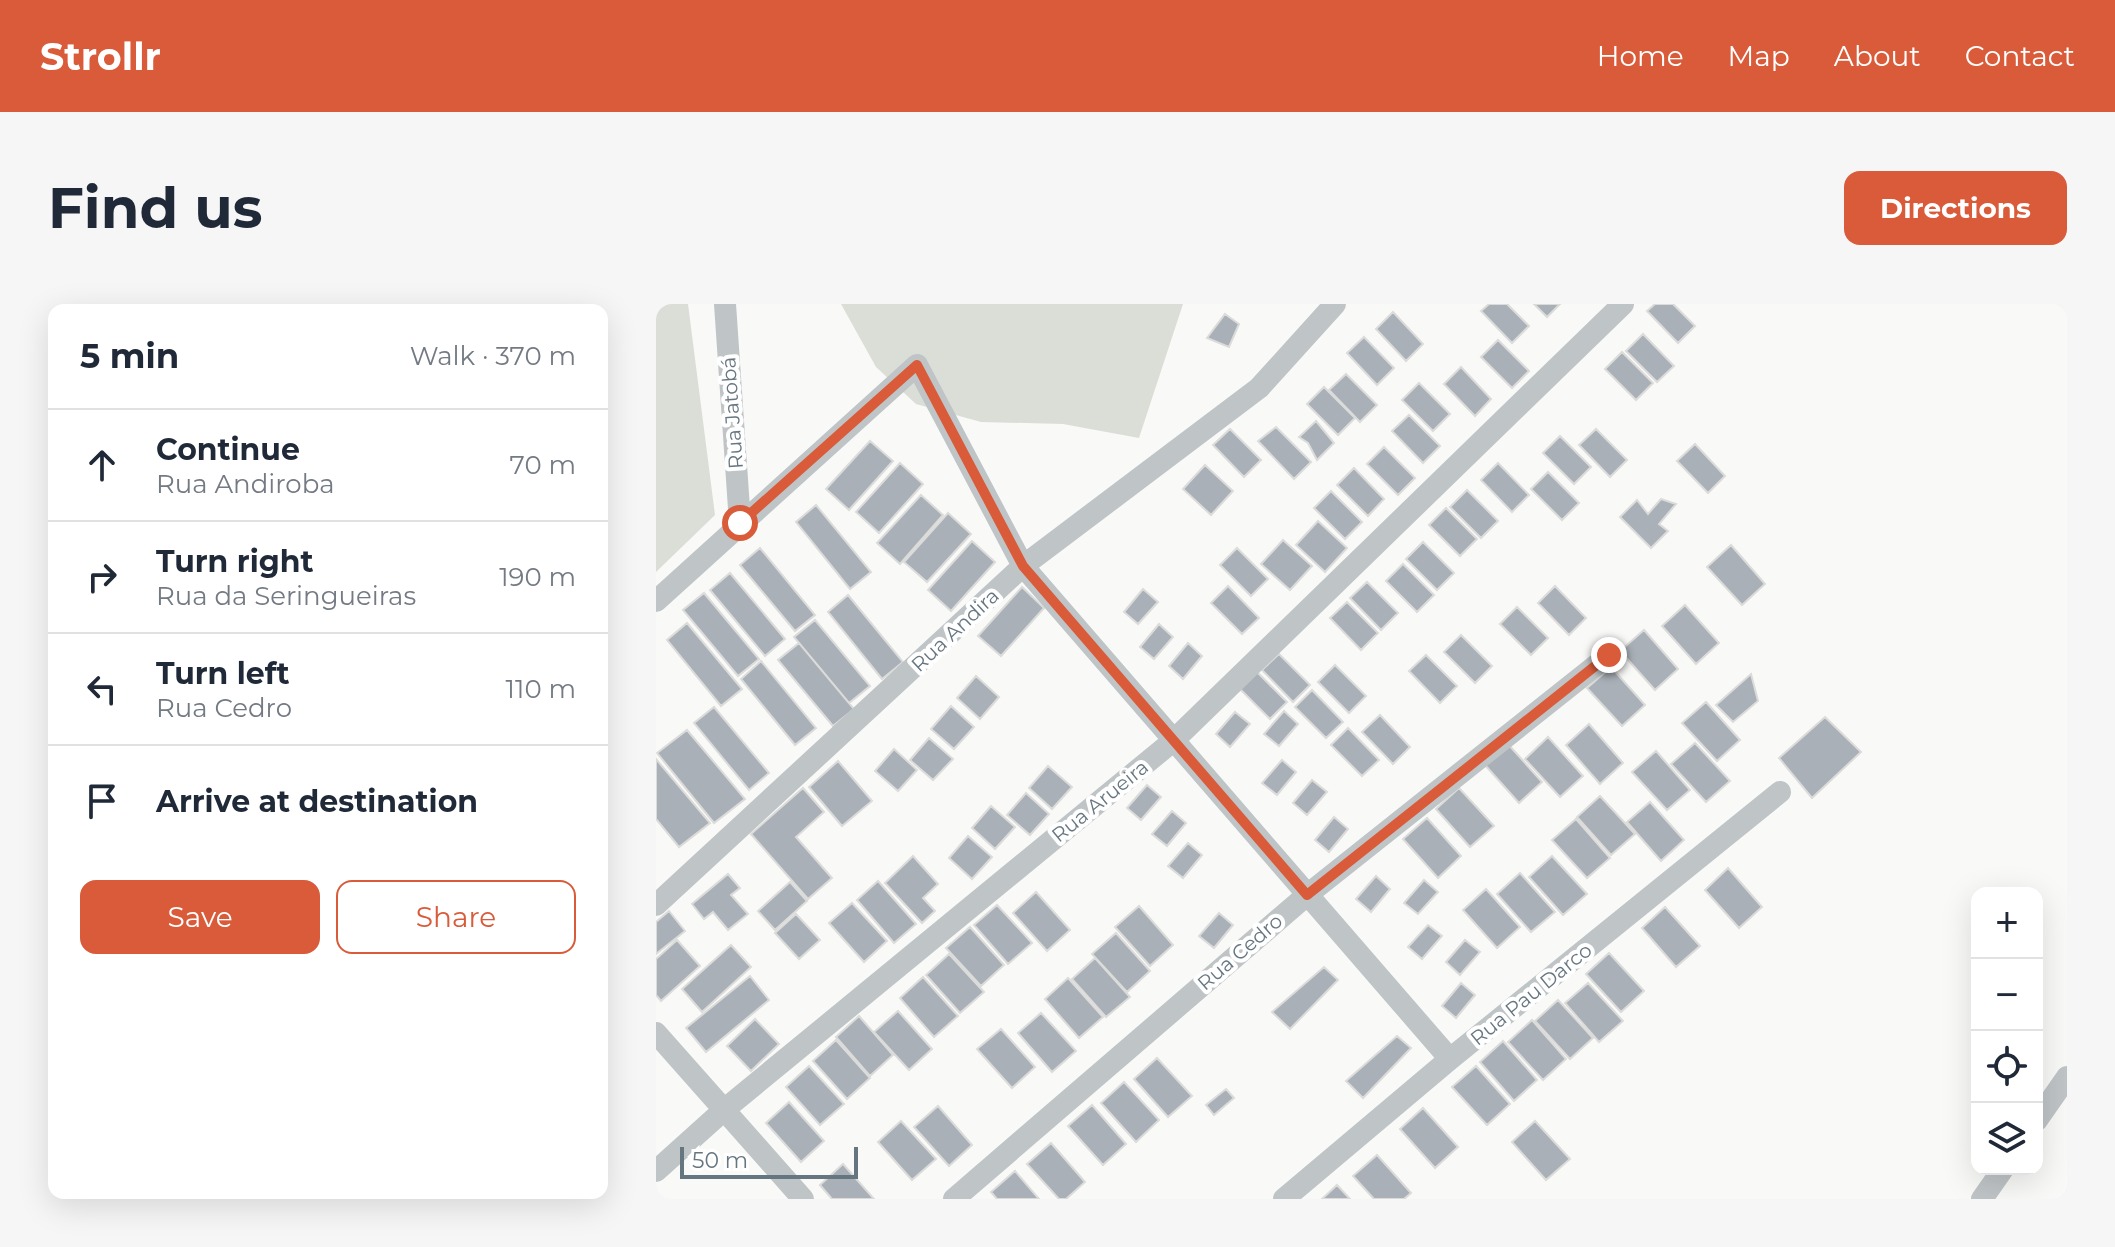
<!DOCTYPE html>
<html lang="en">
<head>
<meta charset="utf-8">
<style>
	body { margin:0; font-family:Montserrat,sans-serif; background:#f6f6f7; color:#1f2937 }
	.controls { position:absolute; right:24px; bottom:24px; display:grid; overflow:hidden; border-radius:16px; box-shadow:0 8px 32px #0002 }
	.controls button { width:72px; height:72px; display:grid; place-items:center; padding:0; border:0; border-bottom:2px solid #e0e1e3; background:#fff; color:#1f2937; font:40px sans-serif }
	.scale { position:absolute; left:24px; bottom:20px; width:178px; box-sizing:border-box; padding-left:8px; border:4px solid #667681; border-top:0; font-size:22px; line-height:28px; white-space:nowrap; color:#667681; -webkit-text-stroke:6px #fff; paint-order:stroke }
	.stop { position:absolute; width:24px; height:24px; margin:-18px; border:6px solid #d95b39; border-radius:50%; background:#fff }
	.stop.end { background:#d95b39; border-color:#fff; box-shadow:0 2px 8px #0008 }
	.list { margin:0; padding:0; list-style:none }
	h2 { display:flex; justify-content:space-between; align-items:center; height:104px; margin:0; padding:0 32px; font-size:34px }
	h2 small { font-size:26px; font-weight:400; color:#747a83 }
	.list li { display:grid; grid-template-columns:52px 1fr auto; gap:24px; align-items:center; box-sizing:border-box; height:112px; padding:0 32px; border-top:2px solid #e0e1e3 }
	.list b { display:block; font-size:30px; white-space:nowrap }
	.list p { margin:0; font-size:26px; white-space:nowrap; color:#747a83 }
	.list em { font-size:26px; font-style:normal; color:#747a83 }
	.actions { display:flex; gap:16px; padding:24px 32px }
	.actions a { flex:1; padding:18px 0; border:2px solid #d95b39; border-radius:16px; text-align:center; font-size:28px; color:#d95b39 }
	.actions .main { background:#d95b39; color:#fff }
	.icon { flex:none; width:44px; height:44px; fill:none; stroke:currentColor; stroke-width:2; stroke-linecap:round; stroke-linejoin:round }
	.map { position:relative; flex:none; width:1411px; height:895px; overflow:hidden; border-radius:16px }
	header { display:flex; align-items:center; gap:48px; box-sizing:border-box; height:112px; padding:0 40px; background:#d95b39; color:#fff }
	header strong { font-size:38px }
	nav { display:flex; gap:44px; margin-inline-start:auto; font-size:28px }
	.intro { display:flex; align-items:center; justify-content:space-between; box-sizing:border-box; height:192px; padding:0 48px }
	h1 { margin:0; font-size:56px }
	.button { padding:20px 36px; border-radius:16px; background:#d95b39; color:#fff; font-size:28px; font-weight:700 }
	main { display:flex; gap:48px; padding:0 48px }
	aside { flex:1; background:#fff; border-radius:16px; box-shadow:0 8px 32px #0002 }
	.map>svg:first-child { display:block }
	.green { fill:#daded7 }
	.building { fill:#a9b0b7; stroke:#dbdbda; stroke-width:2 }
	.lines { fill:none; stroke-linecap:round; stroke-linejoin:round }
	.minor { stroke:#bfc4c7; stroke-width:22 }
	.route { stroke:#d95b39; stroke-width:10 }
	.labels { text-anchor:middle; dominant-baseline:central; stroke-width:8; stroke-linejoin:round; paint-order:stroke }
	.street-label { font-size:20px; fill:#667681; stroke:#fff }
</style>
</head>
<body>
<header>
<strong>Strollr</strong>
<nav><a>Home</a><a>Map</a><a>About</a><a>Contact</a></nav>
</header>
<div class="intro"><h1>Find us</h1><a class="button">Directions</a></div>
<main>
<aside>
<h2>5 min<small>Walk · 370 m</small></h2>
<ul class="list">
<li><svg class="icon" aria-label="ahead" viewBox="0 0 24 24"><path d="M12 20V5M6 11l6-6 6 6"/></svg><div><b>Continue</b><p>Rua Andiroba</p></div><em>70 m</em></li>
<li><svg class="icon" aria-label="right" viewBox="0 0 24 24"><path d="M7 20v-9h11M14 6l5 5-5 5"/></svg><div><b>Turn right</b><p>Rua da Seringueiras</p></div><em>190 m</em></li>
<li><svg class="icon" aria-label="left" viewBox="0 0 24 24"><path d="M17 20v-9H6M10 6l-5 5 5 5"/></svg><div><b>Turn left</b><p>Rua Cedro</p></div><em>110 m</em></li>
<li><svg class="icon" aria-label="arrive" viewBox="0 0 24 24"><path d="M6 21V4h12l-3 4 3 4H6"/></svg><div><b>Arrive at destination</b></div></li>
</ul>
<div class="actions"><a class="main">Save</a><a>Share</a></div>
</aside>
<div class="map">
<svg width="1411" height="895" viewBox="0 0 1411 895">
	<rect width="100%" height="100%" fill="#f9f9f8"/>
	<path class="green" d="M0 0H32L59 211 0 268Z
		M185 0H527L483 134 407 120 325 118 260 100 220 63Z"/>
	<path class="building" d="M833 0H851L873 22 856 39 825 7Z
		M878 0H904L891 13Z
		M999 0H1017L1039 22 1022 39 991 7Z
		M737 8 767 40 750 57 720 25Z
		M569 10 583 20 573 43 551 34Z
		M987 30 1018 62 1001 78 970 47Z
		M708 33 738 64 721 81 691 49Z
		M842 36 873 67 856 84 825 53Z
		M966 48 997 79 980 96 949 65Z
		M805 63 835 95 819 112 788 80Z
		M690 70 721 101 704 118 673 86Z
		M763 79 794 110 777 127 746 96Z
		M668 83 699 114 682 131 651 100Z
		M753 111 784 142 767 159 736 127Z
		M660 117 678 139 661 156 652 139 643 133Z
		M620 123 655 158 638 175 602 137Z
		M574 125 605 156 588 173 557 141Z
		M940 125 971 156 954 173 923 141Z
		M904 132 935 163 918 180 887 149Z
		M214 137 237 157 193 206 170 185Z
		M1039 140 1069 172 1052 189 1021 157Z
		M728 143 759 174 742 191 711 160Z
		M244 159 267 180 223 229 200 208Z
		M842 159 873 191 856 208 825 176Z
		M549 161 577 187 555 211 527 185Z
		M698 164 728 195 712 212 681 181Z
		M892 168 923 199 906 216 875 185Z
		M811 186 842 217 825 234 794 203Z
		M675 187 706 218 689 235 658 204Z
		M265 191 287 211 244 260 221 239Z
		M1005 195 1020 200 1003 220 1012 227 995 244 964 213 981 196 992 210Z
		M160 201 215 268 194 285 140 218Z
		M790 204 821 235 804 252 773 221Z
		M292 209 315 230 271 278 248 258Z
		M662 217 691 244 669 268 640 241Z
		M627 236 656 262 634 286 605 260Z
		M316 237 339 258 295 307 272 286Z
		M767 238 798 269 781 286 750 255Z
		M1075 241 1109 280 1086 301 1051 263Z
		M104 244 159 311 139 327 84 261Z
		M581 244 612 275 595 292 564 261Z
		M747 260 778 291 761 308 730 277Z
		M74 269 129 335 109 352 54 286Z
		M711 278 742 309 725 326 694 294Z
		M572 282 603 314 586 330 555 299Z
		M899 282 930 314 913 331 882 299Z
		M366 283 388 304 345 352 322 332Z
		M487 285 502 298 482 320 468 308Z
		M48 289 103 355 82 372 27 306Z
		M192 291 247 358 226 375 172 308Z
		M691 298 722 329 705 346 674 314Z
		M1029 301 1063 339 1040 360 1006 322Z
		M861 303 892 334 875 351 844 320Z
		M159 316 214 382 193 399 138 333Z
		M31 319 86 385 65 402 11 336Z
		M503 320 517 333 498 355 484 343Z
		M988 326 1022 365 999 386 964 347Z
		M805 331 836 362 819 379 788 348Z
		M143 339 198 405 177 422 122 356Z
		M532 339 546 352 527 375 513 362Z
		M623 350 654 381 637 398 606 366Z
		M770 351 801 382 784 399 753 367Z
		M105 357 160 424 139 441 85 375Z
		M679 361 710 392 693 409 662 378Z
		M955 363 989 401 966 422 931 384Z
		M600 367 631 398 614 415 583 384Z
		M1095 370 1102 397 1077 418 1060 401Z
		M320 372 343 393 324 415 301 394Z
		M656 386 687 418 670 434 639 403Z
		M1050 398 1084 436 1061 457 1026 419Z
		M295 402 318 423 298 445 275 425Z
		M58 403 113 469 93 486 38 419Z
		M628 407 642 420 623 442 608 430Z
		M579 408 594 420 574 443 560 430Z
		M724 411 754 443 737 460 706 428Z
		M1169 413 1205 448 1156 494 1123 454Z
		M933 420 967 459 944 480 910 441Z
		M692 424 723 456 706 472 675 441Z
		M31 426 89 495 58 519 1 449Z
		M892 433 927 472 904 493 869 455Z
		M273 434 297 455 277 476 254 456Z
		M1039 439 1074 477 1050 498 1015 460Z
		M852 440 886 478 863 499 829 461Z
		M238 445 261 466 242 487 219 467Z
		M1000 447 1034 486 1011 506 976 468Z
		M0 455 54 519 23 543 0 515Z
		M626 456 640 468 621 491 606 479Z
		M182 457 216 497 186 522 153 483Z
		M392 462 416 483 396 505 373 484Z
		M656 476 671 488 651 511 637 499Z
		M491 481 505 493 485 516 471 504Z
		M147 484 168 508 140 533 176 574 152 595 95 530Z
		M803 484 838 522 814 543 780 505Z
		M370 489 393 510 374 531 351 511Z
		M944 492 979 530 955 551 921 513Z
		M994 498 1028 536 1005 557 971 518Z
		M335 502 359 523 339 545 316 524Z
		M516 507 530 519 511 542 496 530Z
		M678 513 692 525 673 548 659 536Z
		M771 514 805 552 782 574 747 535Z
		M920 515 954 554 931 574 896 536Z
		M312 532 336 553 316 575 293 554Z
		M532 539 546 551 527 574 512 562Z
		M257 552 282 580 267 594 279 607 266 619 229 579Z
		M896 552 931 590 907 611 873 573Z
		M1072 564 1106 603 1083 624 1049 586Z
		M864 569 899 608 875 628 841 590Z
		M72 570 84 584 75 591 92 610 72 626 57 608 48 615 36 600Z
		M720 572 734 585 715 608 700 595Z
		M768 576 782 588 762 610 748 599Z
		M222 577 260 620 238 639 201 596Z
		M134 578 151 597 119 626 102 607Z
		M830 585 864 623 841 644 807 606Z
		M380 588 414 626 391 647 357 609Z
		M196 599 231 637 208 658 173 619Z
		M341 601 376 639 352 660 318 621Z
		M483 602 517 641 494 662 459 623Z
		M1009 603 1044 642 1020 663 986 624Z
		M13 607 29 627 0 650V618Z
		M563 609 577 621 558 644 543 632Z
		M140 610 164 636 143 655 119 629Z
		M772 621 786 632 766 655 752 643Z
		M314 623 348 661 325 682 290 644Z
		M460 629 494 667 471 688 436 650Z
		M21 636 44 662 5 697 0 691V655Z
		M809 636 824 648 804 671 790 658Z
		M75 641 95 663 46 708 26 685Z
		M953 649 988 687 965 708 930 670Z
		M293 650 328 688 304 709 270 671Z
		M439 654 474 693 450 713 416 675Z
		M668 663 682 676 634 725 616 708Z
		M94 672 113 696 50 748 30 724Z
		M267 673 302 712 278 733 244 694Z
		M412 674 447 713 423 734 389 695Z
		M805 679 819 691 800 714 786 702Z
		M932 679 967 717 943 738 909 699Z
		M902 696 937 734 914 755 879 717Z
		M242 707 276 745 253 766 218 728Z
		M385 709 420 747 396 768 362 729Z
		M203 712 237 751 214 772 180 733Z
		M99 715 123 740 95 767 71 742Z
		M876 716 910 755 887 776 852 738Z
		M345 725 379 763 356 784 321 745Z
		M741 732 755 744 707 794 690 777Z
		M180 736 214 774 191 795 157 757Z
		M847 737 881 776 858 797 824 758Z
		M501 754 536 792 512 813 478 775Z
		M153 762 188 800 164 821 130 783Z
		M820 762 854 800 831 821 796 783Z
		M468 778 503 816 480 838 445 799Z
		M570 785 578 794 558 811 550 801Z
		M133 798 168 837 145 858 110 819Z
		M436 801 470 840 447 861 412 822Z
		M282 802 316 841 293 862 258 823Z
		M767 804 802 843 779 864 744 825Z
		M245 817 280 855 256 876 222 838Z
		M879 817 914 855 890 876 856 838Z
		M395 839 429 878 410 895H403L371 860Z
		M721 851 755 889 748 895H718L697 872Z
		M187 860 218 895H176L164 881Z
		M359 867 383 895H341L335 888Z
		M681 881 694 895H666Z"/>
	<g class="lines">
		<path class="minor" d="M69 0 84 219
			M0 297 261 61 367 262 794 755
			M0 601 367 262 603 84 679 0
			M0 729 147 895
			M1381 816 1411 773
			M0 867 69 805 517 437 967 0
			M298 895 651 591 953 351
			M628 895 794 755 1124 488
			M1326 895 1347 865"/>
	</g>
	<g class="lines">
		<path class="route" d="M84 219 261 61 367 262 651 591 953 351"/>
	</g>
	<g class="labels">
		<g class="street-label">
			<text transform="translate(76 109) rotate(-94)">Rua Jatobá</text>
			<text transform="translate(299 326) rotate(-43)">Rua Andira</text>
			<text transform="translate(444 497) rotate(-39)">Rua Arueira</text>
			<text transform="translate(584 648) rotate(-41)">Rua Cedro</text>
			<text transform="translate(875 690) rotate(-39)">Rua Pau Darco</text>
		</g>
	</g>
</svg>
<div class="controls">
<button>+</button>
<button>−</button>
<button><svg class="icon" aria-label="locate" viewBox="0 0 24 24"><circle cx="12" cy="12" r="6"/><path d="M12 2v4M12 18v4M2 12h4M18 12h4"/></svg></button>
<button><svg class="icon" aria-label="layers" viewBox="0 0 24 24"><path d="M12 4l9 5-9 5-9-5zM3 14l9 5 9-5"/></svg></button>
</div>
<div class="scale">50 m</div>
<div class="stop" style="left:84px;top:219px"></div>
<div class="stop end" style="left:953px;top:351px"></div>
</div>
</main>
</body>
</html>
